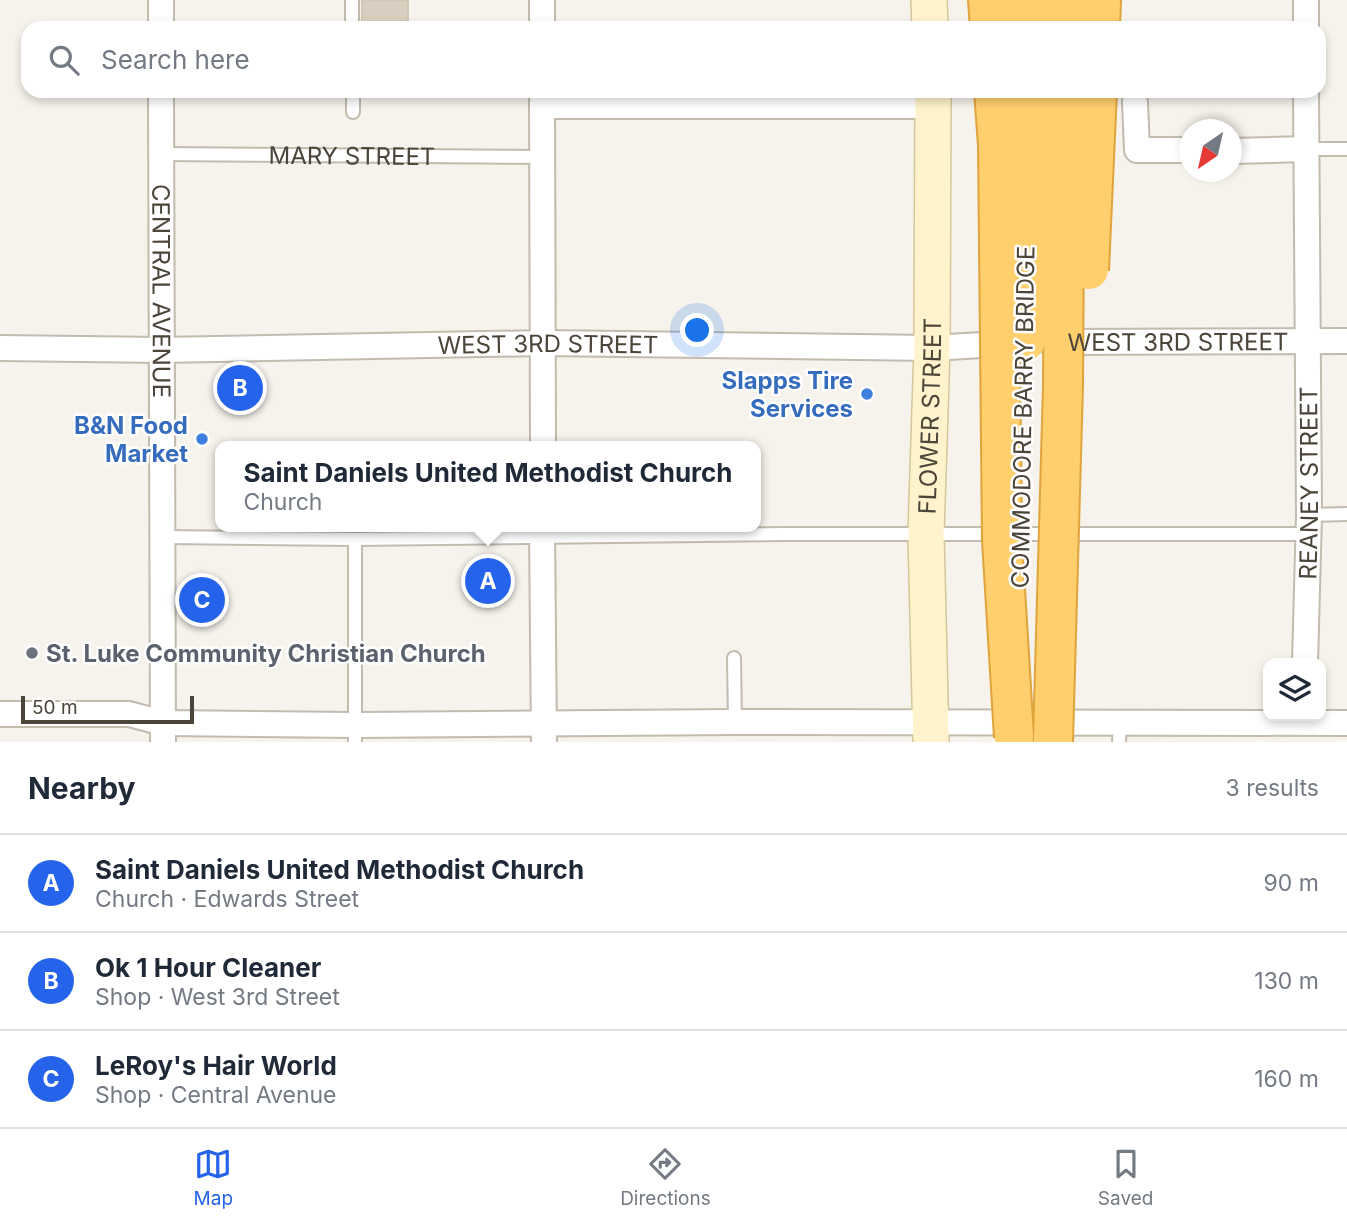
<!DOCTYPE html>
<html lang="en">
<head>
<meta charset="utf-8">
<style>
	body { margin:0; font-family:Inter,sans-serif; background:#f2f2f3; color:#1f2937 }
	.controls { position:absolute; right:21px; bottom:21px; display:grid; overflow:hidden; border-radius:14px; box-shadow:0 4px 10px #0003 }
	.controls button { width:63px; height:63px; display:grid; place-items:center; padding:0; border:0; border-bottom:2px solid #e0e1e3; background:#fff; color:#1f2937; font:35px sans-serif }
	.compass { position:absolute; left:1179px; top:119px; width:63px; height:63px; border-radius:50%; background:#fff; box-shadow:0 4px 10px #0003; rotate:214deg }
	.scale { position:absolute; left:21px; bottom:18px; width:173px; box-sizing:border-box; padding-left:7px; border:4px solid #4b4439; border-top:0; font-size:19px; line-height:24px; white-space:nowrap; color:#4b4439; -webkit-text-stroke:5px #fff; paint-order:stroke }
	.you { position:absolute; left:698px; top:331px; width:24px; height:24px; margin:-18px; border:5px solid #fff; border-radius:50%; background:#1a73e8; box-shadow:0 0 0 10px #1a73e833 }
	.badge { display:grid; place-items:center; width:46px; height:46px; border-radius:50%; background:#2563eb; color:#fff; font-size:23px; font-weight:700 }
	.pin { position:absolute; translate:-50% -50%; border:4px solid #fff; box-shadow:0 2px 7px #0006 }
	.popup { position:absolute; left:215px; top:441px; width:546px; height:91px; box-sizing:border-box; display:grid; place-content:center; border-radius:14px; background:#fff; filter:drop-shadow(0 2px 5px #0005); font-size:23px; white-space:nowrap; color:#747a83 }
	.popup b { font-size:26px; color:#1f2937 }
	.popup::after { content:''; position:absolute; left:50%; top:100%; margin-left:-14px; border:14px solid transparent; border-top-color:#fff }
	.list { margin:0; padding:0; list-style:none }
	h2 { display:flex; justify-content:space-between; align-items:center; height:91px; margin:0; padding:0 28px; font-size:30px }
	h2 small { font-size:23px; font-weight:400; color:#747a83 }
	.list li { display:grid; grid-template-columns:46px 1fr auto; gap:21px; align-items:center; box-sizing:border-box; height:98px; padding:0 28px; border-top:2px solid #e0e1e3 }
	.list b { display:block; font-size:26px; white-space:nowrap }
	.list p { margin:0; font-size:23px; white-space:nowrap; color:#747a83 }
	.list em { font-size:23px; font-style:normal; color:#747a83 }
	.icon { flex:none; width:38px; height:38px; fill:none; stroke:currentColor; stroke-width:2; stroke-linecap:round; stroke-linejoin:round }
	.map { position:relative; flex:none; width:1347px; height:742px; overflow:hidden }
	.search { position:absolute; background:#fff; box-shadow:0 4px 10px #0003; left:21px; right:21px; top:21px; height:77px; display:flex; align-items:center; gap:18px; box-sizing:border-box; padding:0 24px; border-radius:21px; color:#747a83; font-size:26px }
	.sheet { height:385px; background:#fff }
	nav { display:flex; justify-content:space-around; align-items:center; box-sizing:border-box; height:98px; border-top:2px solid #e0e1e3; background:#fff; font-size:19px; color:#747a83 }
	nav a { display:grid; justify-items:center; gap:4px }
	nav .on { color:#2563eb }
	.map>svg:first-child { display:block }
	.building { fill:#d8cfc1; stroke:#d3c7b4; stroke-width:2 }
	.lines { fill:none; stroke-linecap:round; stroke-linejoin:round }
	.lane-casing { stroke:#c2bbae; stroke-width:16 }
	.street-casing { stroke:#c2bbae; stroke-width:28 }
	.secondary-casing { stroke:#d6c79b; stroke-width:38 }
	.highway-casing { stroke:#e0a43c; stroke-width:42 }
	.lane { stroke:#fff; stroke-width:12 }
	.street { stroke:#fff; stroke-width:24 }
	.secondary { stroke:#fff3cd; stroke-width:35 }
	.highway { stroke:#ffcf6e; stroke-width:38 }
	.highway-bridge-casing { stroke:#e0a43c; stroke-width:42; stroke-linecap:butt }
	.highway-bridge { stroke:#ffcf6e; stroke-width:38 }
	.shop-dot { fill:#3f7fe0; stroke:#fff; stroke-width:2.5 }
	.worship-dot { fill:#6b7280; stroke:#fff; stroke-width:2.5 }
	.labels { text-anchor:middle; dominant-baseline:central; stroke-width:5; stroke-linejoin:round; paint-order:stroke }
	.street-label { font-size:24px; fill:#4b4439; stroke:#fff }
	.shop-label { font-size:24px; font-weight:bold; fill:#366cbe; stroke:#fff; text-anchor:end }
	.worship-label { font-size:24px; font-weight:bold; fill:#5b616d; stroke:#fff; text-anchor:start }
</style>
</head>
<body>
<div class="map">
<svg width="1347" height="742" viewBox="0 0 1347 742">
	<rect width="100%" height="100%" fill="#f6f3ec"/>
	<path class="building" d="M362 0H408V28H362Z"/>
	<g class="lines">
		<g class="lane-casing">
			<g id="lane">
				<path d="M352 0V28"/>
				<path d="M353 91V112"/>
				<path d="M1307 149H1347"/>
				<path id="s1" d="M161 154 543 157"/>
				<path d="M1309 515 1347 514"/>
				<path d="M163 537 355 539 786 534H1308"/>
				<path d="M355 539V742"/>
				<path d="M734 658 735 722"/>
				<path d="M1119 742 1120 722"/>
			</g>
		</g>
		<g class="street-casing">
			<g id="street">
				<path d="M161 0V28"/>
				<path d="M542 0V28"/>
				<path d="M1306 0V28"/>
				<path id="s2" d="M161 91 163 742"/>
				<path d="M542 92 543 446"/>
				<path d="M1135 102 1137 150H1190"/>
				<path d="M542 106H935"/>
				<path d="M1232 151 1307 149"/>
				<path id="s3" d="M1050 342 1347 341"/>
				<path id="s4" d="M0 348 162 350 543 343 932 348 1014 343"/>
				<path d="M542 527 544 742"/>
				<path id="s5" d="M1305 663 1309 515 1306 91"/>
				<path d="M0 714H129L163 723 356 725 735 722 1347 723"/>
			</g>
		</g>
		<g class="secondary-casing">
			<g id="secondary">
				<path d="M929 0 930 28"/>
				<path id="s6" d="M931 742 926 534 932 348 933 91"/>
			</g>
		</g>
		<g class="highway-casing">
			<path id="highway" d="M988 0 990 28
				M1026 0 1027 28
				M1064 0V28
				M1100 28 1101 0"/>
		</g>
		<use href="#lane" class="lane"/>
		<use href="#street" class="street"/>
		<use href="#secondary" class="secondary"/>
		<use href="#highway" class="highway"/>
		<g class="highway-bridge-casing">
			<path id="highway-bridge" d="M994 91 998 145 1002 540 1014 737
				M1089 270 1097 91
				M1026 341 1027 91
				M1053 742 1063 385 1065 91"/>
		</g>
		<use href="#highway-bridge" class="highway-bridge"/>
	</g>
	<g class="shop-dot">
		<circle cx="867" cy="394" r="7"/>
		<circle cx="202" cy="439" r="7"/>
	</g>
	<circle class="worship-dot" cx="32" cy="653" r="7"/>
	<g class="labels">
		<g class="street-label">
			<text stroke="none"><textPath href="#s1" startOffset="191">MARY STREET</textPath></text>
			<text stroke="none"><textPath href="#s2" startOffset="200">CENTRAL AVENUE</textPath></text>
			<text stroke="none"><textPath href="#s3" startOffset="128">WEST 3RD STREET</textPath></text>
			<text stroke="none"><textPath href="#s4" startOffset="548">WEST 3RD STREET</textPath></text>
			<text stroke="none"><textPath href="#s6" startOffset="326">FLOWER STREET</textPath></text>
			<text transform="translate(1023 417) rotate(-89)">COMMODORE BARRY BRIDGE</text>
			<text stroke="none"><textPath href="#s5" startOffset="180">REANEY STREET</textPath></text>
		</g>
		<g class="shop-label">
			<text x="853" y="380">Slapps Tire<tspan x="853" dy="28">Services</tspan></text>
			<text x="188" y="425">B&amp;N Food<tspan x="188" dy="28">Market</tspan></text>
		</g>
		<g class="worship-label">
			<text x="46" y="653">St. Luke Community Christian Church</text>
		</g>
	</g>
</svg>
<div class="controls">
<button><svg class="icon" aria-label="layers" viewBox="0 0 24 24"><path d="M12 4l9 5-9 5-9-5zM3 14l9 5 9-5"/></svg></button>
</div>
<svg class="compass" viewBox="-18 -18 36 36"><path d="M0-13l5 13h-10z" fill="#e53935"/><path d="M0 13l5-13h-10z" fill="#747a83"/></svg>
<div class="scale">50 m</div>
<div class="you"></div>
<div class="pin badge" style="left:488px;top:581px">A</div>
<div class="popup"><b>Saint Daniels United Methodist Church</b>Church</div>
<div class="pin badge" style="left:240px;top:388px">B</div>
<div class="pin badge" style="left:202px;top:600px">C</div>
<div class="search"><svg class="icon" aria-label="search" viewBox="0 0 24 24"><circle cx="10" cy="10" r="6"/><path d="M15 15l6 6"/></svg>Search here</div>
</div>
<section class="sheet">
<h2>Nearby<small>3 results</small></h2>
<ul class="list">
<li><span class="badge">A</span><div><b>Saint Daniels United Methodist Church</b><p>Church · Edwards Street</p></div><em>90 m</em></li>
<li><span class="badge">B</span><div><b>Ok 1 Hour Cleaner</b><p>Shop · West 3rd Street</p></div><em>130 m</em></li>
<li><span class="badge">C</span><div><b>LeRoy's Hair World</b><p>Shop · Central Avenue</p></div><em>160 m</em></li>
</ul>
</section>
<nav>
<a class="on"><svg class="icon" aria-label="map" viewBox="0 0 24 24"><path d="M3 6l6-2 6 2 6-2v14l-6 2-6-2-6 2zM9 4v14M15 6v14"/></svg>Map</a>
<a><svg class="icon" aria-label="directions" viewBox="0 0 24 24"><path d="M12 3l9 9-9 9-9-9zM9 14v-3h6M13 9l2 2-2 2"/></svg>Directions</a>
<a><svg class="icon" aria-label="saved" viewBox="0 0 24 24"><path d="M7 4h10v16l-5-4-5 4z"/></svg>Saved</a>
</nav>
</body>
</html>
